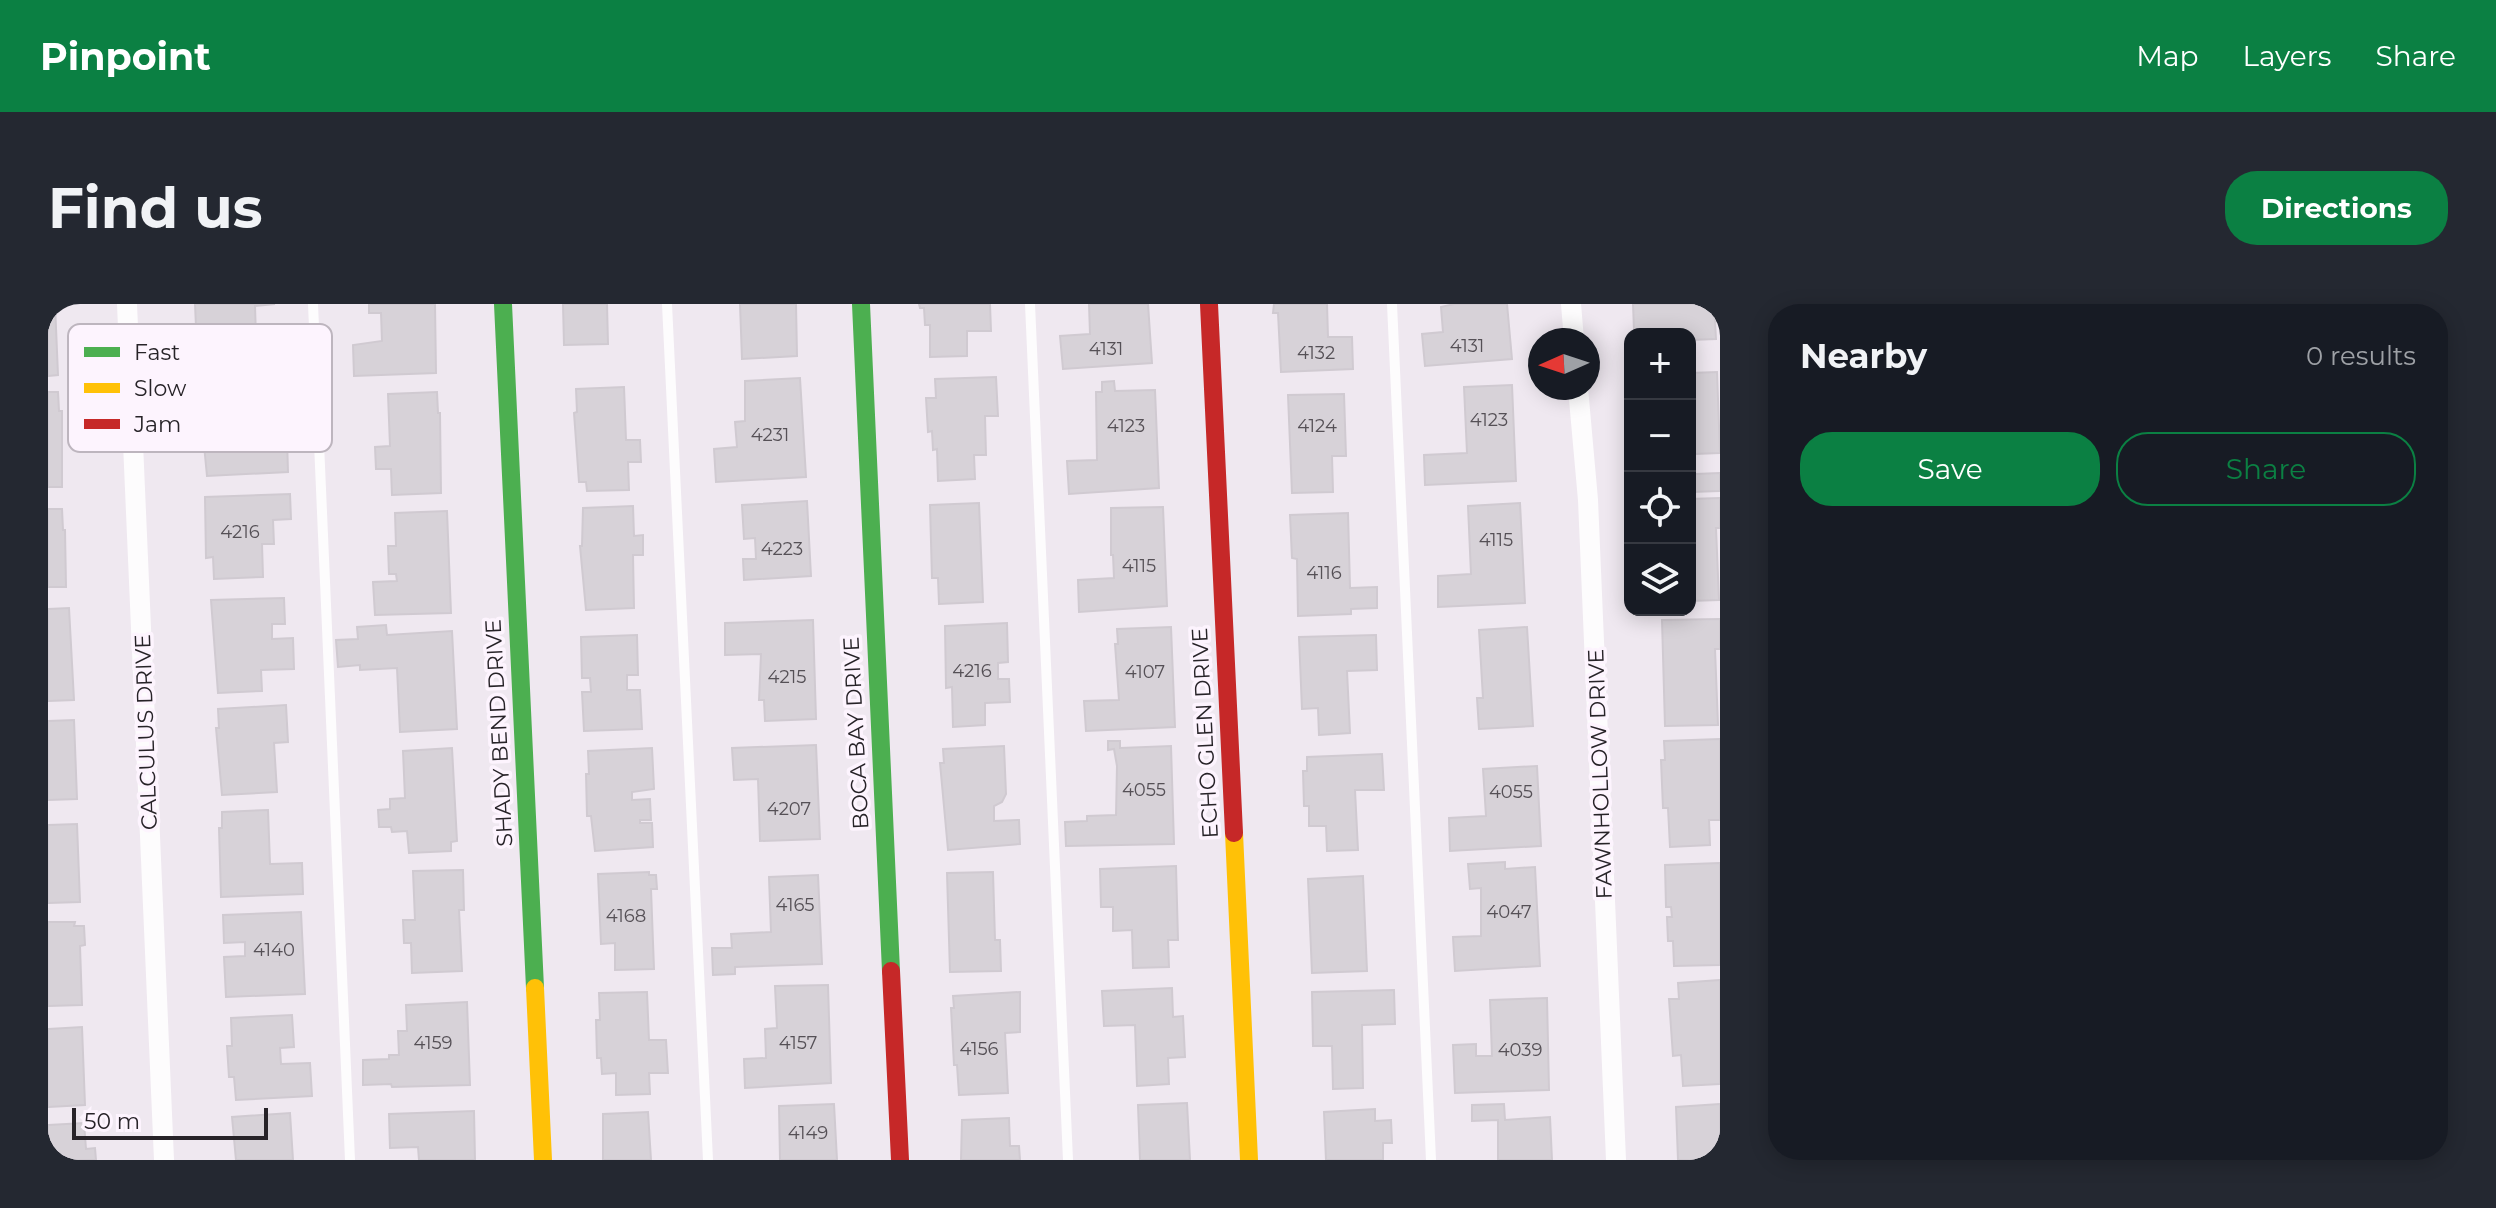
<!DOCTYPE html>
<html lang="en">
<head>
<meta charset="utf-8">
<style>
	body { margin:0; font-family:Montserrat,sans-serif; background:#242831; color:#f1f3f6 }
	.controls { position:absolute; right:24px; top:24px; display:grid; overflow:hidden; border-radius:16px; box-shadow:0 4px 20px #0003 }
	.controls button { width:72px; height:72px; display:grid; place-items:center; padding:0; border:0; border-bottom:2px solid #363941; background:#171b24; color:#f1f3f6; font:40px sans-serif }
	.compass { position:absolute; left:1480px; top:24px; width:72px; height:72px; border-radius:50%; background:#171b24; box-shadow:0 4px 20px #0003; rotate:267deg }
	.scale { position:absolute; left:24px; bottom:20px; width:196px; box-sizing:border-box; padding-left:8px; border:4px solid #272328; border-top:0; font-size:22px; line-height:28px; white-space:nowrap; color:#272328; -webkit-text-stroke:6px #fdf4fe; paint-order:stroke }
	.list { margin:0; padding:0; list-style:none }
	h2 { display:flex; justify-content:space-between; align-items:center; height:104px; margin:0; padding:0 32px; font-size:34px }
	h2 small { font-size:26px; font-weight:400; color:#9ea1a6 }
	.actions { display:flex; gap:16px; padding:24px 32px }
	.actions a { flex:1; padding:18px 0; border:2px solid #0b8043; border-radius:32px; text-align:center; font-size:28px; color:#0b8043 }
	.actions .main { background:#0b8043; color:#fff }
	.icon { flex:none; width:44px; height:44px; fill:none; stroke:currentColor; stroke-width:2; stroke-linecap:round; stroke-linejoin:round }
	.map { position:relative; flex:none; width:1672px; height:856px; overflow:hidden; border-radius:32px }
	header { display:flex; align-items:center; gap:48px; box-sizing:border-box; height:112px; padding:0 40px; background:#0b8043; color:#fff }
	header strong { font-size:38px }
	nav { display:flex; gap:44px; margin-inline-start:auto; font-size:28px }
	.intro { display:flex; align-items:center; justify-content:space-between; box-sizing:border-box; height:192px; padding:0 48px }
	h1 { margin:0; font-size:56px }
	.button { padding:20px 36px; border-radius:32px; background:#0b8043; color:#fff; font-size:28px; font-weight:700 }
	main { display:flex; gap:48px; padding:0 48px }
	aside { flex:1; background:#171b24; border-radius:32px; box-shadow:0 4px 20px #0003 }
	.map>svg:first-child { display:block }
	.building { fill:#d7d2d8; stroke:#d0cad1; stroke-width:2 }
	.lines { fill:none; stroke-linecap:round; stroke-linejoin:round }
	.lane { stroke:#fdfcfd; stroke-width:10 }
	.street { stroke:#fdfcfd; stroke-width:20 }
	.fast { stroke:#4caf50; stroke-width:18 }
	.slow { stroke:#ffc107; stroke-width:18 }
	.jam { stroke:#c62828; stroke-width:18 }
	.labels { text-anchor:middle; dominant-baseline:central; stroke-width:7; stroke-linejoin:round; paint-order:stroke }
	.number-label { font-size:18px; fill:#555056 }
	.street-label { font-size:22px; fill:#272328; stroke:#fdf4fe }
	.key { fill:#fdf4fe; stroke:#bdb5be; stroke-width:2 }
	.key-label { font-size:22px; fill:#272328 }
</style>
</head>
<body>
<header>
<strong>Pinpoint</strong>
<nav><a>Map</a><a>Layers</a><a>Share</a></nav>
</header>
<div class="intro"><h1>Find us</h1><a class="button">Directions</a></div>
<main>
<div class="map">
<svg width="1672" height="856" viewBox="0 0 1672 856">
	<rect width="100%" height="100%" fill="#efe8f0"/>
	<path class="building" d="M0 0H7L10 71 0 72Z
		M147 0H227L207 2 208 33 227 32 229 65 150 68Z
		M321 0H387L388 69 306 72 305 41 334 37 333 9H321Z
		M515 0H559L560 40 516 41Z
		M692 0H748L749 52 694 55Z
		M871 0H942L943 27H919V52L882 53V21H877L876 4H872Z
		M1041 0H1100L1104 59 1015 65 1012 32 1042 30Z
		M1226 0H1279L1280 33H1304L1305 65 1233 68 1230 9H1225Z
		M1406 0H1459L1464 55 1377 62 1374 30 1395 28 1393 3Z
		M1585 0H1666L1668 35 1642 36V30H1591V25L1586 26Z
		M1669 68 1672 149 1646 150 1647 170 1672 169V187L1643 188 1642 69Z
		M948 73 950 112H937L938 151H926L927 175 890 177 889 145 885 146 884 127 880 128 878 94H888L887 75Z
		M752 74 758 173 668 178 666 145 689 143 687 118 697 117V77Z
		M1066 77 1067 87 1107 86 1111 184 1021 190 1019 157 1049 156 1048 88H1054V78Z
		M1464 81 1468 177 1377 181 1376 151 1419 149 1416 83Z
		M576 83 578 136H592L593 158H580L581 186 539 187 538 178H531L526 109 529 108 528 85Z
		M0 88H10L11 107H14V183H0Z
		M389 88 390 109H392L393 189 344 191 343 165H328L327 143 342 142 340 90Z
		M1296 90 1298 152H1284L1285 188 1244 189 1240 91Z
		M222 91 224 118H207L208 137 239 135 240 168 159 172 154 120 155 94Z
		M242 190 243 215 225 216 226 240H214L215 273 166 275 165 253 158 254 157 193Z
		M1672 194V224H1668L1671 296 1642 297V195Z
		M759 197 763 272 696 276 695 255H708L707 234 696 235 694 201Z
		M931 199 935 298 891 300 890 274H884L882 201Z
		M1472 199 1477 299 1390 303V272L1423 270 1420 202Z
		M585 202 586 232 595 231V251H585L586 304 538 306 532 242H534L535 204Z
		M1115 203 1119 302 1031 308 1030 276 1066 274 1065 251H1063V204Z
		M0 205H14L15 226H17L18 283H0Z
		M399 207 403 309 327 311 325 278 349 277 348 270H341L340 242H348L347 209Z
		M1300 209 1302 284 1329 283V304L1303 305V310L1250 312 1249 255 1244 254 1242 211Z
		M236 294 237 320H224V335L245 334 246 365 213 366 214 387 170 389 163 296Z
		M21 304 26 396 0 397V305Z
		M1672 315V345H1667L1670 421 1617 422 1614 316Z
		M765 316 768 415 717 417 716 396H711L713 350 677 351V319Z
		M959 319 960 358 950 359V375H961L962 398 937 399V421L905 423 904 383 898 384 897 322Z
		M338 321 339 331 404 327 409 425 352 428 349 364 312 366V361L290 363 288 336 310 335 309 323Z
		M1123 323 1127 423 1038 427 1036 397 1071 396 1067 340H1070L1069 325Z
		M1479 323 1485 422 1431 425 1429 394H1435L1431 326Z
		M589 331 590 371H579V386H592L594 425 536 427 534 388H543L542 374H534L533 333Z
		M1328 331 1329 366 1299 367 1302 429 1271 431 1270 404 1254 405 1251 333Z
		M238 401 240 438 226 439 229 488 174 491 168 424H171L170 405Z
		M26 416 29 495 0 496V417Z
		M1672 435V516H1661L1662 541 1622 543 1620 504H1615L1613 456H1617L1616 437Z
		M1060 437H1072V444L1123 442 1126 540 1018 542 1017 518 1039 517V512L1068 511 1069 462 1066 445 1060 446Z
		M768 441 772 535 712 537 710 475 686 476 684 444Z
		M956 442 958 490 954 498 946 502V517L971 516 972 540 900 546 892 459H896L895 445Z
		M404 444 409 537 403 538V547L361 549 359 527 344 528 343 523H331L330 506 342 505V495L357 494 355 447Z
		M604 444 606 485 584 488V496L602 495 603 516H592V519H604L605 543 547 547 543 512H539L538 470H541L540 447Z
		M1334 450 1336 486H1307L1310 546 1279 547 1278 522H1261V502H1256L1255 467H1259V453Z
		M1489 462 1493 542 1402 547 1401 514 1438 512 1435 465Z
		M220 506 222 560 254 559 255 590 173 593 171 524H174V508Z
		M29 520 32 598 0 599V521Z
		M1457 558V565L1487 563 1492 662 1407 667 1405 633 1433 632V584L1422 585 1420 560Z
		M1672 559V661L1626 662 1625 637H1620L1619 613H1624L1623 603H1618L1617 561Z
		M1128 562 1130 636H1120L1121 663 1085 664 1084 626 1065 627V603H1053L1052 565Z
		M415 566 416 606H411L414 667 364 669 363 639H356L355 616H367L365 567Z
		M601 568V571H608L609 585H603L606 665 567 666V639L553 640 550 570Z
		M945 568 947 636H952L953 667 902 668 899 569Z
		M770 571 774 660 687 663V670L665 671 664 644H684L683 630 723 628 721 573Z
		M1315 572 1319 667 1264 669 1260 575Z
		M253 608 257 690 178 693 176 653 197 652V638L176 639 175 611Z
		M0 618H27L26 622H36L37 641 32 642 34 701 0 702Z
		M1672 676V780L1635 782 1633 751 1625 752 1621 695H1631L1630 679Z
		M780 681 783 779 697 784 696 755 718 754 717 725 729 724 727 682Z
		M1124 684 1125 713 1135 712 1137 753 1120 754 1121 780 1089 782 1087 721 1056 722 1054 687Z
		M1346 686 1347 720 1314 721 1315 784 1285 785 1284 742H1265L1264 688Z
		M599 688 601 736H618L620 769H601L602 790 568 791V769L554 770 553 754H549L548 716H552L551 689Z
		M972 688V728L957 729 960 789 911 791 909 761H906L903 704H906L905 692Z
		M1499 694 1501 786 1407 789 1405 741 1428 740V752H1444L1442 696Z
		M419 698 422 781 344 783 343 780 315 781V756L341 755V751H351L350 727H359L358 701Z
		M244 711 246 743 232 744 233 760 262 759 264 792 188 796 186 773H181L179 742H184L183 714Z
		M34 723 37 801 0 803V725Z
		M1139 799 1142 856H1092L1090 801Z
		M786 800 789 856H732L731 802Z
		M1456 800 1457 816 1502 813 1504 856H1450V816L1424 817V801Z
		M1672 800V856H1630L1628 803Z
		M1327 805V817L1343 816 1344 839H1335V856H1278L1276 808Z
		M426 807 427 856H371L370 843 342 844 341 810Z
		M600 808 603 856H555V810Z
		M242 809 245 856H188L184 813Z
		M961 814 962 842H971L972 856H913L914 816Z
		M36 819 38 845 47 844 48 856H0V821Z"/>
	<g class="lines">
		<path class="lane" d="M265 0 302 856
			M619 0 660 856
			M982 0 1020 856
			M1344 0 1383 856"/>
		<path class="street" d="M79 0 116 856
			M1523 0 1526 36
			M1530 84 1540 196 1568 856"/>
		<path class="fast" d="M455 0 487 684
			M813 0 843 667"/>
		<path class="slow" d="M1186 529 1201 856
			M487 684 495 856"/>
		<path class="jam" d="M1161 0 1186 529
			M843 667 852 856"/>
	</g>
	<g class="labels">
		<g class="number-label">
			<text x="1419" y="42">4131</text>
			<text x="1058" y="45">4131</text>
			<text x="1268" y="49">4132</text>
			<text x="1441" y="116">4123</text>
			<text x="1078" y="122">4123</text>
			<text x="1269" y="122">4124</text>
			<text x="722" y="131">4231</text>
			<text x="192" y="228">4216</text>
			<text x="1448" y="236">4115</text>
			<text x="734" y="245">4223</text>
			<text x="1091" y="262">4115</text>
			<text x="1276" y="269">4116</text>
			<text x="924" y="367">4216</text>
			<text x="1097" y="368">4107</text>
			<text x="739" y="373">4215</text>
			<text x="1096" y="486">4055</text>
			<text x="1463" y="488">4055</text>
			<text x="741" y="505">4207</text>
			<text x="747" y="601">4165</text>
			<text x="1461" y="608">4047</text>
			<text x="578" y="612">4168</text>
			<text x="226" y="646">4140</text>
			<text x="385" y="739">4159</text>
			<text x="750" y="739">4157</text>
			<text x="931" y="745">4156</text>
			<text x="1472" y="746">4039</text>
			<text x="760" y="829">4149</text>
		</g>
		<g class="street-label">
			<text transform="translate(98 428) rotate(-92)">CALCULUS DRIVE</text>
			<text transform="translate(451 429) rotate(-93)">SHADY BEND DRIVE</text>
			<text transform="translate(808 429) rotate(-93)">BOCA BAY DRIVE</text>
			<text transform="translate(1157 429) rotate(-93)">ECHO GLEN DRIVE</text>
			<text transform="translate(1552 470) rotate(-92)">FAWNHOLLOW DRIVE</text>
		</g>
	</g>
	<rect x="20" y="20" width="264" height="128" rx="12" class="key"/>
	<rect x="36" y="43" width="36" height="10" fill="#4caf50"/>
	<rect x="36" y="79" width="36" height="10" fill="#ffc107"/>
	<rect x="36" y="115" width="36" height="10" fill="#c62828"/>
	<g class="key-label">
		<text x="86" y="56">Fast</text>
		<text x="86" y="92">Slow</text>
		<text x="86" y="128">Jam</text>
	</g>
</svg>
<div class="controls">
<button>+</button>
<button>−</button>
<button><svg class="icon" aria-label="locate" viewBox="0 0 24 24"><circle cx="12" cy="12" r="6"/><path d="M12 2v4M12 18v4M2 12h4M18 12h4"/></svg></button>
<button><svg class="icon" aria-label="layers" viewBox="0 0 24 24"><path d="M12 4l9 5-9 5-9-5zM3 14l9 5 9-5"/></svg></button>
</div>
<svg class="compass" viewBox="-18 -18 36 36"><path d="M0-13l5 13h-10z" fill="#e53935"/><path d="M0 13l5-13h-10z" fill="#9ea1a6"/></svg>
<div class="scale">50 m</div>
</div>
<aside>
<h2>Nearby<small>0 results</small></h2>
<ul class="list">
</ul>
<div class="actions"><a class="main">Save</a><a>Share</a></div>
</aside>
</main>
</body>
</html>
